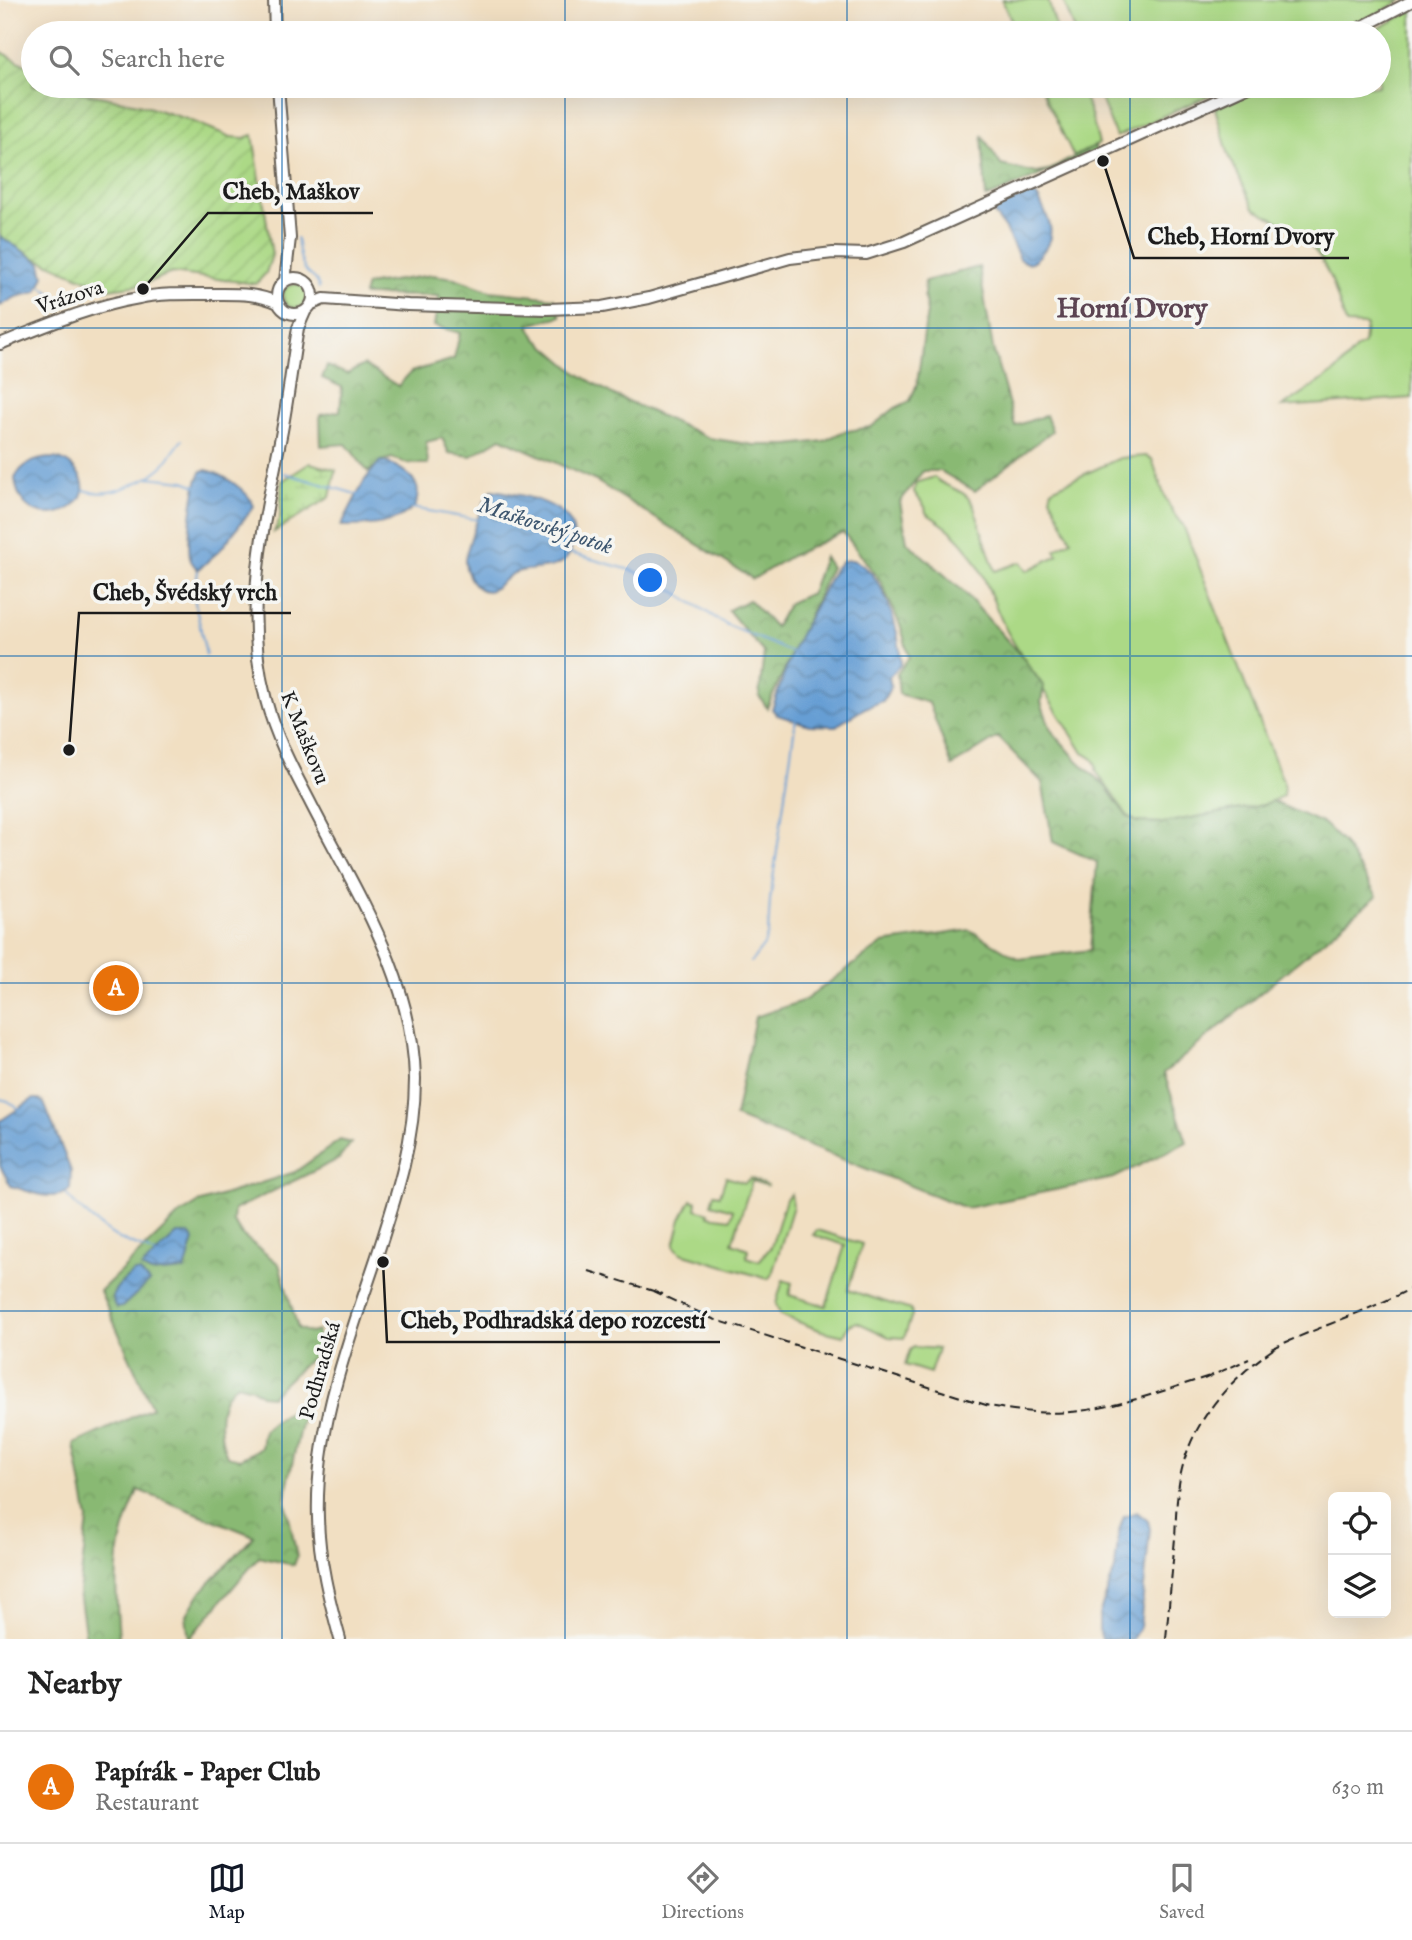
<!DOCTYPE html>
<html lang="en">
<head>
<meta charset="utf-8">
<style>
	body { margin:0; font-family:"IM FELL English",serif; background:#f6f6f6; color:#222 }
	.controls { position:absolute; right:21px; bottom:21px; display:grid; overflow:hidden; border-radius:10px; box-shadow:0 7px 28px #0002 }
	.controls button { width:63px; height:63px; display:grid; place-items:center; padding:0; border:0; border-bottom:2px solid #e0e0e0; background:#fff; color:#222; font:35px sans-serif }
	.you { position:absolute; left:651px; top:581px; width:24px; height:24px; margin:-18px; border:5px solid #fff; border-radius:50%; background:#1a73e8; box-shadow:0 0 0 10px #1a73e833 }
	.badge { display:grid; place-items:center; width:46px; height:46px; border-radius:50%; background:#111827; color:#fff; font-size:23px; font-weight:700 }
	.pin { position:absolute; translate:-50% -50%; border:4px solid #fff; box-shadow:0 2px 7px #0006 }
	.list { margin:0; padding:0; list-style:none }
	h2 { display:flex; justify-content:space-between; align-items:center; height:91px; margin:0; padding:0 28px; font-size:30px }
	h2 small { font-size:23px; font-weight:400; color:#767676 }
	.list li { display:grid; grid-template-columns:46px 1fr auto; gap:21px; align-items:center; box-sizing:border-box; height:112px; padding:0 28px; border-top:2px solid #e0e0e0 }
	.list b { display:block; font-size:26px; white-space:nowrap }
	.list p { margin:0; font-size:23px; white-space:nowrap; color:#767676 }
	.list em { font-size:23px; font-style:normal; color:#767676 }
	.icon { flex:none; width:38px; height:38px; fill:none; stroke:currentColor; stroke-width:2; stroke-linecap:round; stroke-linejoin:round }
	.map { position:relative; flex:none; width:1412px; height:1639px; overflow:hidden }
	.search { position:absolute; background:#fff; box-shadow:0 7px 28px #0002; left:21px; right:21px; top:21px; height:77px; display:flex; align-items:center; gap:18px; box-sizing:border-box; padding:0 24px; border-radius:38px; color:#767676; font-size:26px }
	.sheet { height:203px; background:#fff }
	nav { display:flex; justify-content:space-around; align-items:center; box-sizing:border-box; height:98px; border-top:2px solid #e0e0e0; background:#fff; font-size:19px; color:#767676 }
	nav a { display:grid; justify-items:center; gap:4px }
	nav .on { color:#111827 }
	.map>svg:first-child { display:block }
	.grass { fill:#acd986; stroke:#647a51; stroke-width:2 }
	.forest { fill:url(#forest-crowns); stroke:#526a48; stroke-width:2 }
	.wetland { fill:url(#wetland-marsh); stroke:#647a51; stroke-width:2 }
	.garden { fill:url(#garden-furrows); stroke:#647a51; stroke-width:2 }
	.water { fill:url(#water-waves); stroke:#415d78; stroke-width:2 }
	.lines { fill:none; stroke-linecap:round; stroke-linejoin:round }
	.stream { stroke:#669ed4; stroke-width:2 }
	.secondary-casing { stroke:#676056; stroke-width:14 }
	.secondary { stroke:#fff; stroke-width:10 }
	.rail { stroke:#1c1c1c; stroke-width:2; stroke-dasharray:10 5; stroke-linecap:butt }
	.grid { fill:none; stroke:#1f6fb2; stroke-width:2; stroke-opacity:0.55 }
	.labels { text-anchor:middle; dominant-baseline:central; stroke-width:7; stroke-linejoin:round; paint-order:stroke }
	.street-label { font-size:21px; fill:#1c1c1c; stroke:#f6f6f2 }
	.water-label { font-size:23px; font-style:italic; fill:#3d566f; stroke:#f6f6f2 }
	.district-label { font-size:28px; font-weight:bold; fill:#5c4452; stroke:#f6f6f2 }
	.leader { fill:none; stroke:#1c1c1c; stroke-width:2.5 }
	.callout-dot { fill:#1c1c1c; stroke:#f6f6f2; stroke-width:2.5 }
	.callout-label { font-size:23px; text-anchor:middle; font-weight:bold; fill:#1c1c1c; stroke:#f6f6f2; stroke-width:7; stroke-linejoin:round; paint-order:stroke }
</style>
</head>
<body>
<div class="map">
<svg width="1412" height="1639" viewBox="0 0 1412 1639">
	<defs>
		<pattern id="forest-crowns" width="20" height="18" patternUnits="userSpaceOnUse" patternTransform="scale(1.75)"><rect width="20" height="18" fill="#89b973"/><path d="M2 6a3 3 0 1 1 6 0M12 15a3 3 0 1 1 6 0" fill="none" stroke="#769e63"/></pattern>
		<pattern id="wetland-marsh" width="20" height="14" patternUnits="userSpaceOnUse" patternTransform="scale(1.75)"><rect width="20" height="14" fill="#acd986"/><path d="M1 5h8M5 5V1M11 12h8M15 12V8" fill="none" stroke="#93ba73"/></pattern>
		<pattern id="garden-furrows" width="10" height="10" patternUnits="userSpaceOnUse" patternTransform="scale(1.75)"><rect width="10" height="10" fill="#acd986"/><path d="M-1 1l2-2M0 10L10 0M9 11l2-2" fill="none" stroke="#93ba73"/></pattern>
		<pattern id="water-waves" width="16" height="10" patternUnits="userSpaceOnUse" patternTransform="scale(1.75)"><rect width="16" height="10" fill="#669ed4"/><path d="M0 5q4-4 8 0t8 0" fill="none" stroke="#5380ab"/></pattern>
	</defs>
	<rect width="100%" height="100%" fill="#f6f6f2"/>
	<filter id="ink" filterUnits="userSpaceOnUse"><feTurbulence type="fractalNoise" baseFrequency=".0143" numOctaves="2"/><feDisplacementMap in="SourceGraphic" scale="14" xChannelSelector="R" yChannelSelector="G"/><feConvolveMatrix kernelMatrix="1 2 1 2 8 2 1 2 1" color-interpolation-filters="sRGB"/></filter>
	<filter id="wash" filterUnits="userSpaceOnUse"><feTurbulence type="fractalNoise" baseFrequency=".00686" numOctaves="4" result="noise"/><feDisplacementMap in="SourceGraphic" scale="28" xChannelSelector="R" yChannelSelector="G"/><feGaussianBlur stdDeviation="1.57" result="paint"/><feColorMatrix in="noise" values="0 0 0 0 0 0 0 0 0 0 0 0 0 0 0 0 0 1.4 0 .05"/><feComposite in="paint" operator="in"/></filter>
	<g filter="url(#wash)">
		<rect width="100%" height="100%" fill="#f1dfc2"/>
		<path class="grass" d="M1002 0H1048L1058 33H1017Z
			M1063 0H1403L1341 33H1076Z
			M1412 11V398L1282 407 1336 371 1356 349 1364 344 1366 325 1346 324 1332 281 1320 257 1300 233 1254 208 1229 156 1215 108 1263 86H1379V33H1369Z
			M1040 86H1079L1091 114 1099 144 1074 157Z
			M1096 86H1230L1116 137Z
			M283 296a12 12 0 1 1 24 0a12 12 0 1 1-24 0Z
			M1146 456 1152 459C1160 481 1165 507 1183 525L1284 784 1283 796 1263 805 1163 823 1137 822 1127 815 1096 771C1098 761 1091 757 1083 753 1059 713 1033 675 1009 635 991 603 984 562 956 536 948 527 936 520 926 513L925 507 914 492 916 483 934 477C949 491 965 487 974 507L995 571 1021 562 1027 571 1058 555 1055 550 1071 540 1050 497 1052 489 1120 458Z
			M726 1177 745 1183 750 1178 768 1186 752 1181 732 1243 748 1249 747 1257 759 1261 771 1247 786 1199 791 1194 793 1206 772 1274 768 1279 681 1253 674 1246 681 1219 691 1200 697 1202 696 1209 709 1213 708 1216 730 1219 733 1210 711 1204 714 1194 720 1195Z
			M817 1230 862 1244 848 1290 911 1310 912 1315 904 1338 889 1337 857 1322 849 1325 844 1336 822 1331 780 1315 776 1304 783 1280 792 1283 789 1295 826 1306 845 1245 813 1235Z
			M914 1347 938 1349 930 1373 905 1365 910 1350Z"/>
		<path class="forest" d="M982 135 1001 165 1037 173 1048 171 1094 146 1097 151 986 198Z
			M979 267 993 348 1015 426 1046 415 1052 431 975 491 940 471H923L900 502 907 542 964 592 1024 659 1044 687 1041 702 1051 730 1077 760 1105 786 1127 816 1137 822 1163 823 1263 805 1272 801 1324 824 1343 843 1377 896 1164 1073 1187 1142 1114 1178 966 1208 735 1117 755 1017 805 1000 883 943 970 930 1019 959 1090 950 1097 862 1053 842 1042 782 998 737 952 766 929 703 899 694 897 674 909 657 901 627 881 582 843 532 791 556 753 579 596 481 501 438 471 456 449 453 442 438 426 442 428 464H408L392 458 382 461 368 472 346 444 321 446 320 415 340 411 342 387 322 378 327 366 347 374 364 365 398 386 411 372 454 359 460 333 434 326 439 296 363 295 366 285 432 275 455 278 490 291 554 298 561 316 529 325 536 338 577 373 614 395 709 438 754 445H789L824 441 842 432 871 427 895 408 910 401 917 384 927 312 924 295 925 281Z
			M824 557 831 567 767 708 759 696 764 653 728 610 749 600 775 627 789 603 811 593Z
			M340 1140 351 1143 339 1159 234 1210 233 1221 242 1235 279 1264 298 1328 310 1333 318 1331 316 1353 271 1396 261 1395 252 1388 237 1384C233 1388 227 1393 225 1398 217 1415 220 1440 227 1456L240 1459 261 1448C262 1442 262 1435 264 1431 269 1421 296 1409 306 1400L285 1497 297 1557 294 1565 259 1557 189 1639 186 1616 199 1594 254 1536 138 1490C133 1505 125 1521 122 1536 113 1570 117 1605 119 1639H86L79 1592 88 1520 74 1444 152 1408 100 1291 179 1215 198 1203 295 1172Z"/>
		<path class="wetland" d="M310 463 336 470 330 497 274 532 280 518 282 481Z"/>
		<path class="garden" d="M0 51 33 69V86H66L79 92 138 104 187 119 231 137 244 138 253 135 272 255 266 273 256 284 172 273 141 285 108 289 33 257 0 236Z"/>
		<path class="water" d="M1031 193 1037 196C1048 217 1059 234 1041 254 1036 259 1035 262 1027 263L1020 259 1005 229 993 212 994 209Z
			M0 236 41 263 44 276 37 292 16 297 0 306Z
			M54 458C64 459 71 464 77 472 107 508 21 542 15 478 23 462 38 458 54 458Z
			M380 461C393 463 413 474 417 487 419 492 417 499 416 505 395 526 370 526 341 526L364 481Z
			M206 470C222 473 249 491 254 506L221 549 198 570C195 567 193 564 191 561 186 548 193 481 202 471Z
			M492 490C520 494 580 504 573 541 571 550 570 558 561 563 550 570 528 568 514 573 505 577 497 590 488 591 472 591 462 566 466 554 470 540 483 499 492 490Z
			M852 560C885 570 900 634 901 664L889 677 891 686 883 701 865 708 836 726 809 725 777 715 772 709 794 646 835 568 843 561Z
			M33 1099H38L44 1103 71 1171 70 1189C56 1204 28 1191 11 1186L0 1166V1121Z
			M177 1234H189L194 1240 185 1270 151 1273 141 1268Z
			M134 1272H140L149 1282 122 1307 116 1308C106 1292 122 1282 134 1272Z
			M1137 1512 1148 1521 1150 1529 1140 1627 1132 1639H1102L1099 1630V1615L1115 1569 1119 1531 1124 1516Z"/>
		<g class="lines">
			<path class="stream" d="M297 239C299 250 300 266 309 274 315 279 317 279 319 288
				M41 286 65 304
				M182 440 162 467 149 477 184 481 197 486
				M284 473 359 495
				M84 490C107 498 128 487 149 477
				M412 508 479 520
				M570 553 634 571 665 585 725 624 793 653
				M198 571 194 597 206 655
				M751 962 764 945 768 933 770 900 796 718
				M0 1099 8 1101 21 1110
				M66 1194C76 1207 109 1235 124 1241 135 1245 145 1248 155 1254"/>
		</g>
	</g>
	<g filter="url(#ink)">
		<g class="lines">
			<g class="secondary-casing">
				<path id="secondary" d="M274 0 275 33
					M1350 33 1412 1
					M278 86 290 238 285 281
					M277 296a18 18 0 1 1 36 0a18 18 0 1 1-36 0Z
					M312 304 324 299 408 305 547 309 602 307 649 298 790 258 833 253 866 254 904 242 1249 86
					M305 312 298 328C292 364 288 400 281 436 264 524 242 611 266 700 275 735 292 768 309 800 354 889 413 976 415 1079 415 1142 395 1200 376 1259 348 1343 315 1428 318 1518 319 1560 329 1599 340 1639
					M0 344C45 326 91 306 139 298 163 293 189 294 214 294 237 294 257 293 278 303"/>
			</g>
			<use href="#secondary" class="secondary"/>
			<path class="rail" d="M589 1271 663 1294
				M653 1291 713 1319 989 1406C1016 1411 1043 1414 1070 1412 1119 1408 1167 1389 1213 1375
				M1271 1349C1318 1327 1366 1312 1412 1288
				M1204 1379 1249 1359
				M1166 1639C1169 1605 1172 1571 1175 1538 1176 1520 1176 1502 1179 1484 1188 1423 1229 1379 1279 1345"/>
		</g>
	</g>
	<path class="grid" d="M282 0V33M565 0V33M847 0V33M1130 0V33M282 86V1639M565 86V1639M847 86V1639M1130 86V1639M0 328H1412M0 656H1412M0 983H1412M0 1311H1412"/>
	<g class="labels">
		<g class="street-label">
			<text transform="translate(70 298) rotate(-18)">Vrázova</text>
			<text transform="translate(304 738) rotate(68)">K Maškovu</text>
			<text transform="translate(321 1371) rotate(-74)">Podhradská</text>
		</g>
		<g class="water-label">
			<text transform="translate(545 526) rotate(18)">Maškovský potok</text>
		</g>
		<g class="district-label">
			<text x="1132" y="309">Horní Dvory</text>
		</g>
	</g>
	<path class="leader" d="M143 289L208 213H373M1103 161L1134 258H1349M69 750L79 613H291M383 1262L387 1342H720"/>
	<g class="callout-dot">
		<circle cx="143" cy="289" r="7"/>
		<circle cx="1103" cy="161" r="7"/>
		<circle cx="69" cy="750" r="7"/>
		<circle cx="383" cy="1262" r="7"/>
	</g>
	<g class="callout-label">
		<text x="291" y="199">Cheb, Maškov</text>
		<text x="1241" y="244">Cheb, Horní Dvory</text>
		<text x="185" y="600">Cheb, Švédský vrch</text>
		<text x="553" y="1328">Cheb, Podhradská depo rozcestí</text>
	</g>
</svg>
<div class="controls">
<button><svg class="icon" aria-label="locate" viewBox="0 0 24 24"><circle cx="12" cy="12" r="6"/><path d="M12 2v4M12 18v4M2 12h4M18 12h4"/></svg></button>
<button><svg class="icon" aria-label="layers" viewBox="0 0 24 24"><path d="M12 4l9 5-9 5-9-5zM3 14l9 5 9-5"/></svg></button>
</div>
<div class="you"></div>
<div class="pin badge" style="left:116px;top:988px;background:#e8710a">A</div>
<div class="search"><svg class="icon" aria-label="search" viewBox="0 0 24 24"><circle cx="10" cy="10" r="6"/><path d="M15 15l6 6"/></svg>Search here</div>
</div>
<section class="sheet">
<h2>Nearby<small></small></h2>
<ul class="list">
<li><span class="badge" style="background:#e8710a">A</span><div><b>Papírák - Paper Club</b><p>Restaurant</p></div><em>630 m</em></li>
</ul>
</section>
<nav>
<a class="on"><svg class="icon" aria-label="map" viewBox="0 0 24 24"><path d="M3 6l6-2 6 2 6-2v14l-6 2-6-2-6 2zM9 4v14M15 6v14"/></svg>Map</a>
<a><svg class="icon" aria-label="directions" viewBox="0 0 24 24"><path d="M12 3l9 9-9 9-9-9zM9 14v-3h6M13 9l2 2-2 2"/></svg>Directions</a>
<a><svg class="icon" aria-label="saved" viewBox="0 0 24 24"><path d="M7 4h10v16l-5-4-5 4z"/></svg>Saved</a>
</nav>
</body>
</html>
